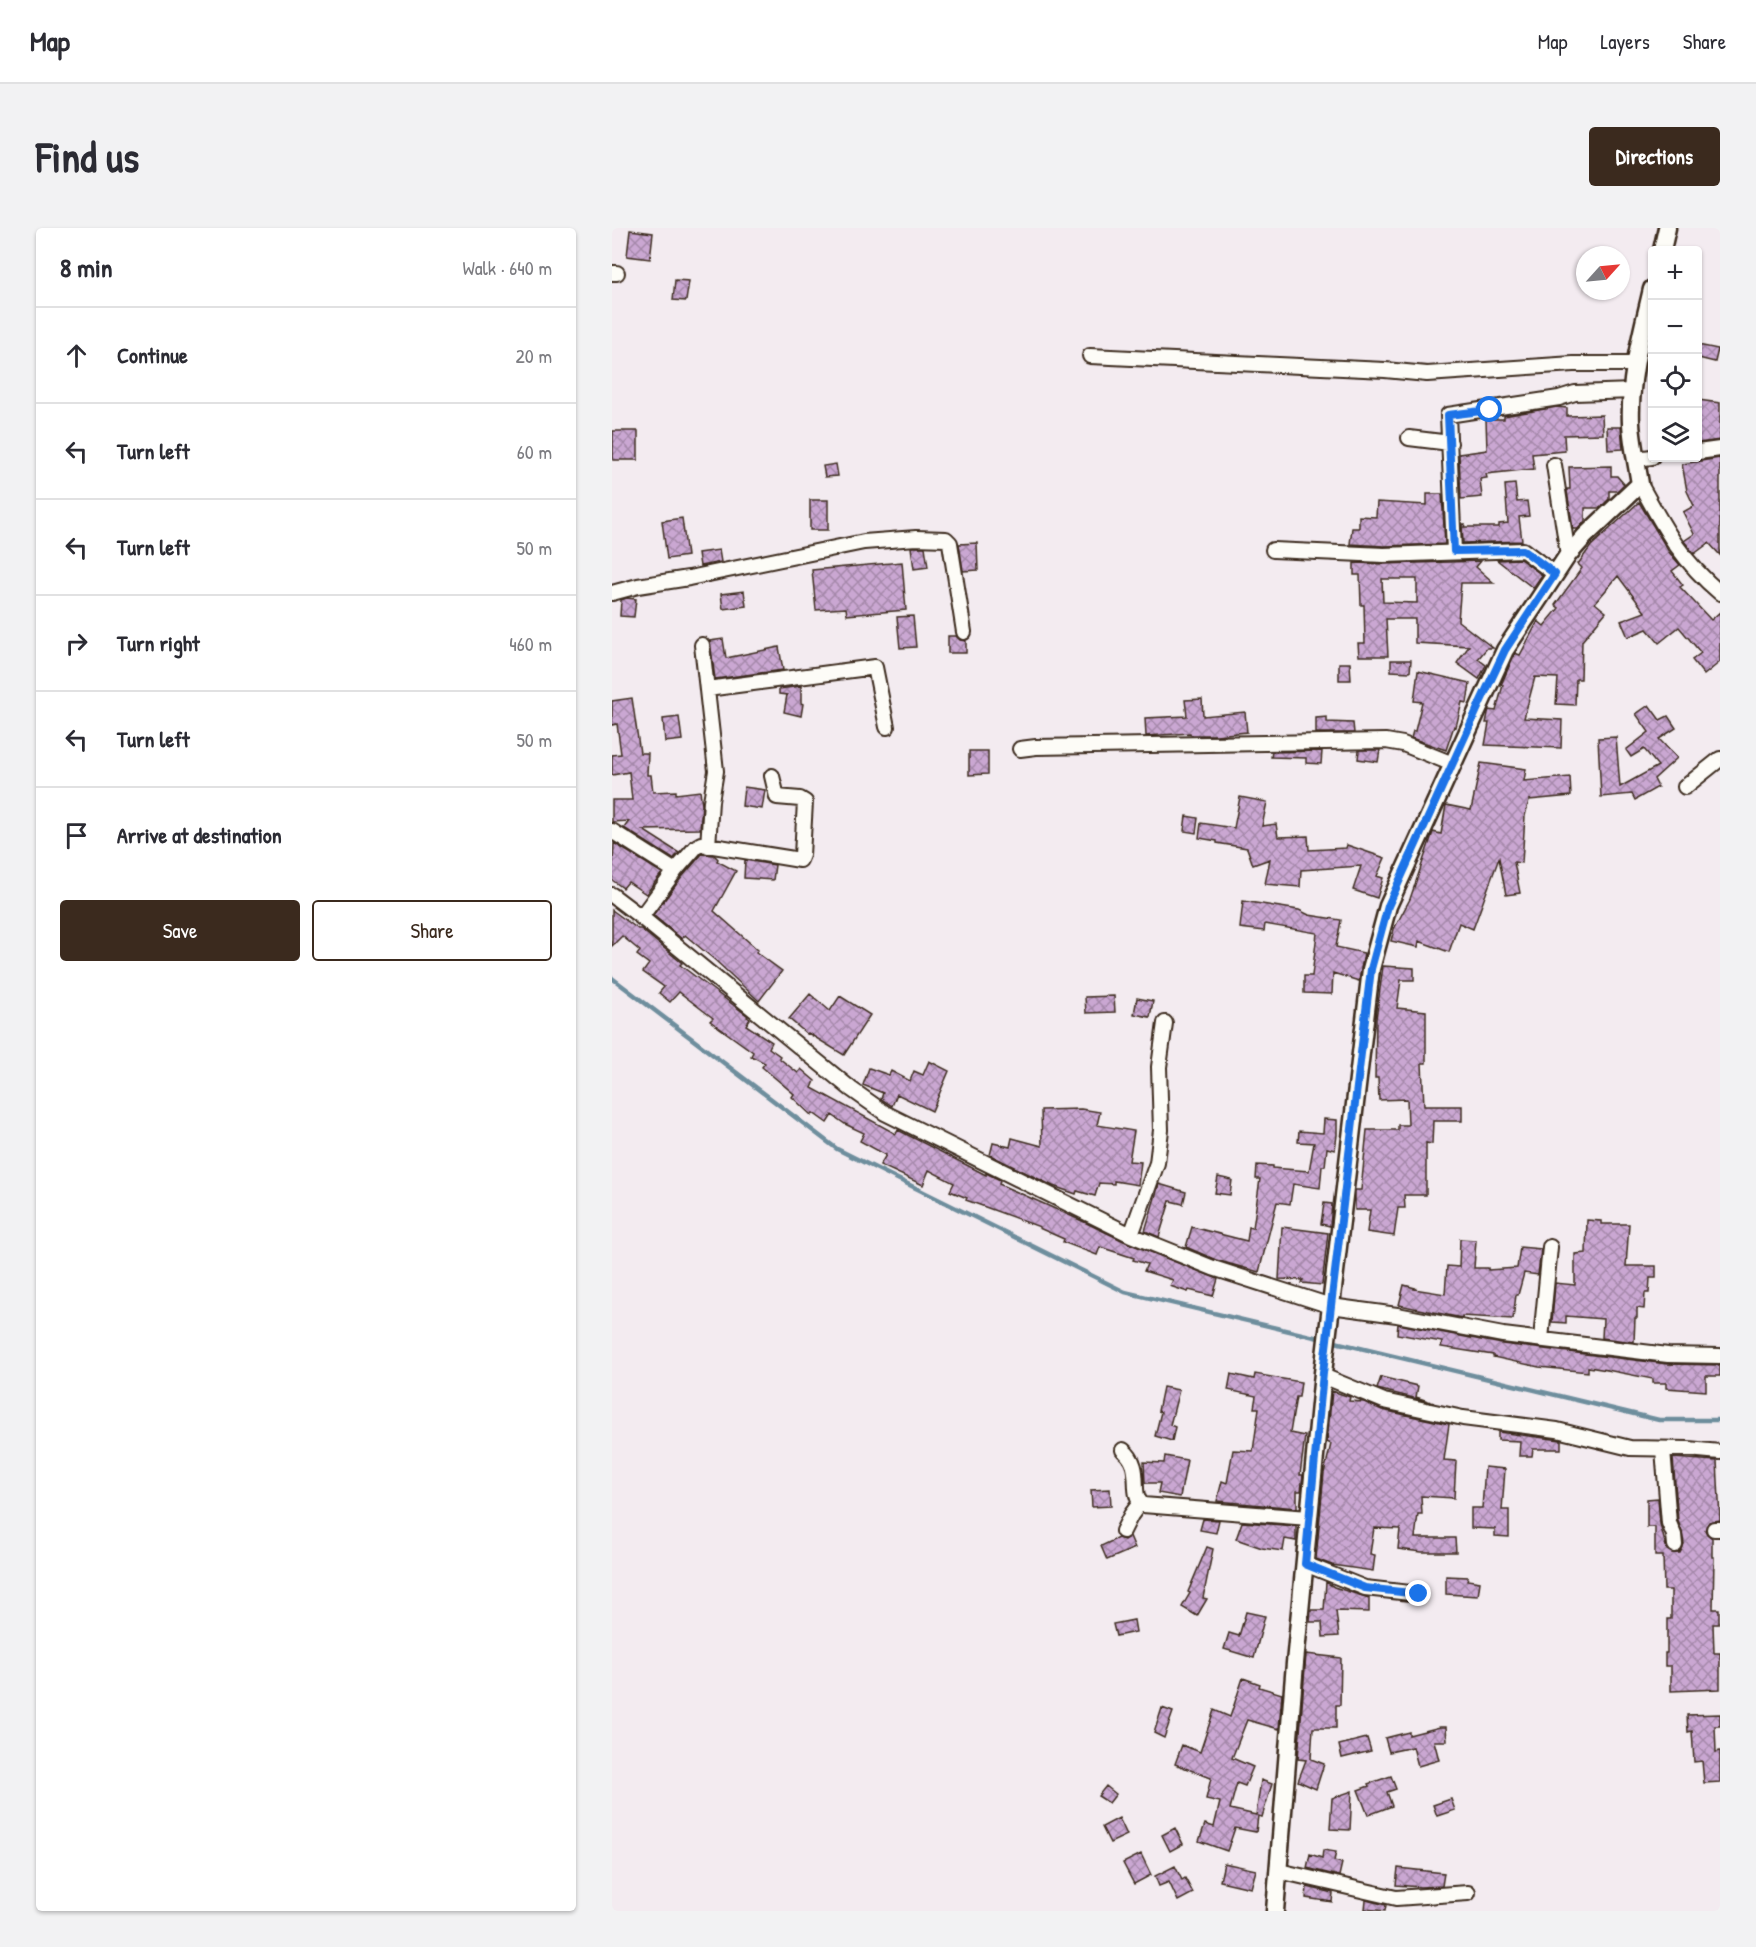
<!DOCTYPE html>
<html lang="en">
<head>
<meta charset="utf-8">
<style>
	body { margin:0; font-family:"Patrick Hand",sans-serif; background:#f2f2f3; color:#2b2b33 }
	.controls { position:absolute; right:18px; top:18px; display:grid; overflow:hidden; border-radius:6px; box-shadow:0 2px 4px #0004 }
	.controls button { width:54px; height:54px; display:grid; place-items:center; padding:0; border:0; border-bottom:2px solid #e1e1e2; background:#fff; color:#2b2b33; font:30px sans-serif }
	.compass { position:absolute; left:964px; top:18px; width:54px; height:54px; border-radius:50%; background:#fff; box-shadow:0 2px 4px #0004; rotate:63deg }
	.stop { position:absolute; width:18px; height:18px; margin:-14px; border:4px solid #1a73e8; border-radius:50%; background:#fff }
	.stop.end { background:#1a73e8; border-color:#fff; box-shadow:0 2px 6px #0008 }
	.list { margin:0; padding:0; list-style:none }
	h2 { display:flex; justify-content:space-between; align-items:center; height:78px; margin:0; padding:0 24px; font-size:26px }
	h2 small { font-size:20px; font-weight:400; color:#7c7c81 }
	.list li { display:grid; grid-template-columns:39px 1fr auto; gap:18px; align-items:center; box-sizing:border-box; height:96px; padding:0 24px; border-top:2px solid #e1e1e2 }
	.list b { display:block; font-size:22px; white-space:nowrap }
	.list em { font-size:20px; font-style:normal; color:#7c7c81 }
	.actions { display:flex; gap:12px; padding:18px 24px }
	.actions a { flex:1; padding:14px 0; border:2px solid #3b2a1e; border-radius:6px; text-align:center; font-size:21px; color:#3b2a1e }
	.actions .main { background:#3b2a1e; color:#fff }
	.icon { flex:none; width:33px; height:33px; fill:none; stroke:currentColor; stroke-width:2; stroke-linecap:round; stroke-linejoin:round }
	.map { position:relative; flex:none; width:1108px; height:1683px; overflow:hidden; border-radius:6px }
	header { display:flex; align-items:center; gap:36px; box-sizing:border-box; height:84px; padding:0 30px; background:#fff; border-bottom:2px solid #e1e1e2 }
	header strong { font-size:28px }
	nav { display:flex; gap:33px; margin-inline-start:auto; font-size:21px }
	.intro { display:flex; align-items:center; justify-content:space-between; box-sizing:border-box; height:144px; padding:0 36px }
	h1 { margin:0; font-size:42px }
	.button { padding:15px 27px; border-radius:6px; background:#3b2a1e; color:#fff; font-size:21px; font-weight:700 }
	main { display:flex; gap:36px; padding:0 36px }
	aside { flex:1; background:#fff; border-radius:6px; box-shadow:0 2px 4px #0004 }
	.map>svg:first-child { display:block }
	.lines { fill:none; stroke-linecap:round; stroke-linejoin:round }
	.stream { stroke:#6e8e9d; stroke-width:4.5 }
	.building { fill:url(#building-cross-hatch); stroke:#3b2a1e; stroke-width:1.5; fill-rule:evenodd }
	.minor-casing { stroke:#3b2a1e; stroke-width:18 }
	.tertiary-casing { stroke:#3b2a1e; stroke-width:21 }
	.minor { stroke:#fdfcf7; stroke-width:14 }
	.tertiary { stroke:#fdfcf7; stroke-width:16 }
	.route { stroke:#1a73e8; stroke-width:8 }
</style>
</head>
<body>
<header>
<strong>Map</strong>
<nav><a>Map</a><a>Layers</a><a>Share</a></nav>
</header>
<div class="intro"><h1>Find us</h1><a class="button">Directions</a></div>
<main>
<aside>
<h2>8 min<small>Walk · 640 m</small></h2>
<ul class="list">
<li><svg class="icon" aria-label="ahead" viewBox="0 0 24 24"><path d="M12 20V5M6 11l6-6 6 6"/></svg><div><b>Continue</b></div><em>20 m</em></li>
<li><svg class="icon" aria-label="left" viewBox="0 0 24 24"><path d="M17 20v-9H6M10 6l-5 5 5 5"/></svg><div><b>Turn left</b></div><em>60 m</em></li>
<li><svg class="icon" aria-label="left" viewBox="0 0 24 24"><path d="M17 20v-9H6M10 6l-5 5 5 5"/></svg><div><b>Turn left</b></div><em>50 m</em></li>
<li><svg class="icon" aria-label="right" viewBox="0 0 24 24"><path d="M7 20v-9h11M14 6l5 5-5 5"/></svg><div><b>Turn right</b></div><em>460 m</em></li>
<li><svg class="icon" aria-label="left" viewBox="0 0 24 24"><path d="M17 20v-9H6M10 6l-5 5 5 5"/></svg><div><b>Turn left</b></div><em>50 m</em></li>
<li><svg class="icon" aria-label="arrive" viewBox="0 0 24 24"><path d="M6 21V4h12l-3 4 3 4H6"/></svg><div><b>Arrive at destination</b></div></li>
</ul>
<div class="actions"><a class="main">Save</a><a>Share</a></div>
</aside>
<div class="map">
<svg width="1108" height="1683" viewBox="0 0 1108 1683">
	<defs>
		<pattern id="building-cross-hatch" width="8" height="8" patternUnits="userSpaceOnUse" patternTransform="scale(1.5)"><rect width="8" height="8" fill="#caa7d2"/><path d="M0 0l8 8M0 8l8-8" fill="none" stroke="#a588aa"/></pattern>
	</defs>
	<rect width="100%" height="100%" fill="#f3ebf0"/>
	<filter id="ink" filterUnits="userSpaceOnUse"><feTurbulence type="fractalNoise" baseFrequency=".0167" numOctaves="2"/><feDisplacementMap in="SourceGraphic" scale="12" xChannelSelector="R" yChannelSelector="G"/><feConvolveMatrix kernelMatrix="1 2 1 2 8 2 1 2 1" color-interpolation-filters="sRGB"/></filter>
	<g filter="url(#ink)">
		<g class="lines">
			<path class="stream" d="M0 750 225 921 513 1064 711 1111
				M719 1113 1047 1192H1108"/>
		</g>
		<path class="building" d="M18 2 41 5 38 31 15 28Z
			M63 52 77 53 74 73 61 72Z
			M1086 117 1106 121 1103 134 1086 130Z
			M1086 172 1108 175V212L1086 215Z
			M945 179 955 180V188L990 187 991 206 952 207 953 223 920 226 922 241 874 246 875 250 868 251 870 269 849 271 847 226 875 222 874 191H892V188Z
			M995 199H1009L1011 221 996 222Z
			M1 203H26V232H1Z
			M1108 230V327L1097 315 1082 326 1072 313 1082 306 1071 284 1082 278 1075 263 1070 236Z
			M224 236 226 248 213 249 211 238Z
			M999 238V248H1005L1012 256 1005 263H997V271L988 280H973V293L966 301H961L955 263V261H958L957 239Z
			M903 256 905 274 915 273 917 288 907 289 910 313 851 315 850 296H853L852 299H887V296L896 295 893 257Z
			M815 266H830L833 316 772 318 738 316 740 300H747V288L764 289 765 274 815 277Z
			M198 272H216V302H198Z
			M1027 274 1057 324 1068 337 1060 343 1071 357 1068 359 1099 392 1108 384V434L1092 447 1080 432 1089 425 1067 399 1047 415 1035 401 1016 409 1009 393 1033 384 1006 348 983 375 994 384 970 413 969 451H964L963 477 944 476 946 450 923 449 912 490 950 492 949 520 873 517 877 495H874L876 485 877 482 884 483 891 457H889L903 425 908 427 926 393 932 398 947 380 943 377 970 340 966 336 979 318Z
			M70 290 75 328 55 331 50 293Z
			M365 315 366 342 351 343 347 316Z
			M299 319H313L316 339 302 341Z
			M107 322 109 334 88 338 86 325Z
			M908 331 930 347 921 360 885 332Z
			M869 333 864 339 882 355H849L846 393 881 420H875L866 431 874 437 867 451 845 435 857 418 803 415V391H774L776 428H747L746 415H753L752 377H749L748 347H742V335L772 336ZM770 351H805V375L771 374Z
			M290 334 294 382 235 387 234 380 204 382 200 342Z
			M132 363 134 378 111 381 109 366Z
			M14 370 24 371 22 389 8 388 9 372Z
			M301 388 304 419 288 420 285 389Z
			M336 408H344L348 412 354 413V425H336Z
			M111 411 114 430 167 419 171 442 103 451 98 413Z
			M779 432H799L798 444 779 443Z
			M727 435H738L739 452H727Z
			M806 443 858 455 855 475 850 474 844 499 842 498 834 522 799 510 801 503H803L810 474 802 473Z
			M189 458V475L191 476 189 488 172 484 175 467 167 466V461Z
			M20 470 28 525H36L35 547H39L41 564 64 563V566L88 563 90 577 88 601 31 602 67 625 61 631 12 600 17 593 0 594V572H20L17 544 0 547V527L9 526 5 496 0 497V473Z
			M590 471 591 488 633 484 635 504 604 507H579L578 505 534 508 533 490 575 488 573 472Z
			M1037 477 1048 492 1056 488 1064 500 1047 511 1065 530 1042 551 1046 559 1023 572 1020 566 989 569 986 510 1004 509 1008 559 1046 538 1032 521 1019 529 1014 522 1037 504 1024 486Z
			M67 489 70 512 53 514 51 491Z
			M715 489V494L741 495 742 505H704V490Z
			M747 522H768L766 534 746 531Z
			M357 523H376V546L357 547Z
			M710 523 709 536 694 535V530L659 529 660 524Z
			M869 535 914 541 912 553 958 549 959 568 917 572 913 588 910 635 902 634 908 665 894 667 887 630 861 701 847 695 837 724 807 713 806 719 779 713 782 701 798 671 821 604 829 606 834 577 859 582Z
			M132 559 153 562 150 581 130 578Z
			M628 569 655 574 650 598 664 596 666 609 696 608 697 622 734 620 735 617 773 630 765 648 771 650 765 670 741 662 749 638 689 642 688 659 653 656 658 631 641 637 635 620 605 615V613L587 610 589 595 622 600Z
			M574 588 586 590 584 605 572 603Z
			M2 615 50 645 34 666 16 654 11 660 0 652Z
			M90 626 102 627 106 631 105 633 124 643 102 683 146 722 144 724 170 743 147 773 104 733 73 707 70 711 41 687 70 649Z
			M133 632 163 637 161 652 132 650Z
			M631 673 687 682 697 687 729 692 724 719 752 725 747 753 721 745 720 766 692 765V748H700L705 705 653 696 652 703 628 700Z
			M0 682 26 701H29L70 735 68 737 136 788 135 789 138 791 134 797 160 814 157 820 168 828 167 830 186 845 189 841 203 853 200 860 284 906 286 902 374 947V945L388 952 387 956 468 992 516 1015 606 1051 601 1068 577 1062 576 1064 558 1058 561 1052 532 1043 535 1036 521 1032 522 1030 488 1019 485 1027 451 1014 452 1011 427 1000 428 999 354 972 355 970 338 963 342 955 317 942 311 957 268 937 274 927 248 913 252 905 233 896 220 887 215 895 201 885 199 887 180 869 182 866 150 839 153 835 139 828 141 824 98 793 101 790 67 764 58 774 47 765 52 759 31 744 37 736 25 727 28 723 10 708 0 718Z
			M771 738 802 740V752H789L785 780 814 783V835H810L812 878H850V893H821L820 916 814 915V967H792L793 980H786L782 1008 755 1004 758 982H743V962H749L755 902H786V897H796L795 871 767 872 766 850H763L764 791Z
			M198 766 218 783 228 768 258 787 232 827 196 805 195 806 177 791Z
			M502 768 503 784 474 785 473 769Z
			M525 770 541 773 538 789 522 786Z
			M317 833 337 843 320 883 285 866 280 878 269 871 271 865 251 857 257 840 277 847 279 843 298 853 302 843 311 847Z
			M469 881 488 884 485 897 522 903 517 933 529 934 526 957 502 953V956L487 955 483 968 465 963 464 966 441 958 378 927 381 915 398 919 400 910 430 918 429 882Z
			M712 891 725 892V907L723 922 715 920 713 938H710L708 960 681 956 678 976 665 974 647 1044 604 1032 574 1019 580 999 635 1013 637 999 641 1000 648 951H644L645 937 661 938V940L697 943 702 915 686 914 687 903 711 905Z
			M606 949 620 952 618 967 603 965Z
			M547 956 574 964 571 976 558 973 547 1009 533 1003Z
			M712 975 720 976 718 998 709 996Z
			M975 992 989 993V996H1017L1014 1038H1044V1050H1038L1037 1065H1033L1032 1081 1025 1080V1090H1023L1022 1114 990 1110 991 1091 954 1088V1095L940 1094 943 1055 963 1057V1026L974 1025Z
			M670 999 716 1005 710 1057 690 1055 691 1052 667 1051Z
			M848 1011 864 1012 862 1040H876V1042L905 1040 908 1019 929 1021 926 1047 912 1045 906 1067H904L901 1091 850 1088V1090L787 1077 792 1057 803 1060 802 1061 833 1066 835 1038 847 1039Z
			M786 1096 890 1116 1055 1136 1108 1137V1148H1094V1163L1054 1160V1155H1041V1151L995 1142 976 1139V1144L927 1139 881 1129V1127L829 1119 830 1114 785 1106Z
			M619 1146 642 1151 643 1146 689 1154 687 1169H684L678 1205 693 1208 688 1247H691L689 1263H685V1280L605 1273 610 1253 615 1255 621 1222 641 1223 647 1180H642L644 1168 616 1162Z
			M769 1149 806 1158 804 1169 822 1175 765 1161Z
			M551 1159 567 1162 558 1197 563 1199 560 1213 543 1208 549 1184 546 1183Z
			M720 1163 738 1169 737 1173 752 1174 770 1182 837 1196 832 1232 844 1233 842 1270 809 1268 810 1286H806L803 1310H843L844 1324H810L786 1321 788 1301 762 1300 758 1326 763 1327 761 1343 720 1337 704 1331 712 1245 719 1216 715 1214Z
			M886 1204 949 1212V1221H921L920 1228H907L908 1213 886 1212Z
			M553 1228 575 1232 568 1269 546 1265 548 1255H533L532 1234 552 1235Z
			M1061 1230 1105 1233 1108 1292 1097 1294 1093 1302 1095 1306 1100 1310V1329H1102L1101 1381H1107V1396H1101L1102 1425H1108V1461L1059 1463V1438H1053V1425H1055V1391H1059V1362H1052L1051 1328H1043V1299H1035V1271L1046 1270 1048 1296 1055 1322 1060 1325H1068L1072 1316 1070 1304 1066 1293Z
			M873 1239 893 1241 890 1282H897V1309L883 1308V1301L859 1300V1280H870Z
			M498 1261 499 1278 480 1279 479 1262Z
			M591 1291 607 1292 604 1305 588 1302Z
			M630 1294 684 1298V1313L673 1311 671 1323 650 1320 624 1311Z
			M518 1308 523 1320 495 1332 489 1318 506 1310 512 1312Z
			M595 1319 601 1321 591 1370 595 1371 585 1388 570 1379 578 1365 576 1364Z
			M834 1348 856 1349 855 1352 868 1354 866 1368 834 1366Z
			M714 1354 722 1359 757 1370V1384L724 1383 727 1408 711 1409 710 1394H698L699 1382H712Z
			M634 1384 653 1388 642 1430 612 1421 617 1405 627 1408Z
			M522 1392 524 1404 504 1408 501 1396Z
			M694 1426 729 1430 728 1477H724V1500H701L699 1531 712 1536 704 1561 686 1553 694 1532 686 1531Z
			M631 1450 648 1456 647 1459 670 1466 667 1501 635 1492 620 1530 641 1539 633 1558 625 1555 618 1581 644 1587 649 1552 660 1556 650 1589 646 1588 644 1604 623 1600 615 1623 587 1613 593 1596 602 1599 608 1574 594 1571 599 1550 563 1536 570 1517 588 1524 602 1482 618 1489Z
			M550 1480 561 1484 552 1510 542 1505Z
			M1108 1486V1498H1103L1104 1524 1108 1523V1554L1092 1555 1090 1533 1082 1534 1080 1503 1076 1504 1075 1487Z
			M828 1499H834L835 1513H822L827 1532 806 1538 801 1519 777 1524 773 1510 797 1504V1507Z
			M755 1510 759 1523 730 1530 727 1517Z
			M779 1548 784 1561 775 1564 780 1578 756 1587 746 1562 757 1558 756 1556Z
			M494 1558 504 1566 497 1575 486 1568Z
			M740 1563 738 1602 718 1601 720 1570Z
			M839 1571 843 1582 825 1588 821 1577Z
			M507 1590 515 1607 498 1615 490 1599Z
			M563 1600 571 1616 558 1623 550 1607Z
			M711 1622 724 1624 722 1633 730 1635 727 1648 695 1640 698 1626 710 1630Z
			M529 1626 539 1647 522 1656 511 1635Z
			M612 1635 644 1642 639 1660 608 1653Z
			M563 1638 570 1652 573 1650 581 1665 566 1673 557 1654 547 1658 543 1648Z
			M786 1640 832 1645 830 1658 808 1659 784 1657Z
			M695 1659 721 1665 720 1674 694 1670Z
			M754 1672 774 1677 773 1683 753 1681Z"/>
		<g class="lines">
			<g class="minor-casing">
				<path id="minor" d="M0 45H5
					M478 128 773 142 815 146 961 136H1023
					M797 210 838 215
					M1086 224 1108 221
					M1024 231 1040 229
					M942 237 956 327
					M1028 256C1053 301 1068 331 1108 365
					M661 322 772 327 911 322 943 346
					M842 323 836 187 947 170 963 165 1021 163
					M0 365 26 358 77 350 252 314 304 310 334 311 338 315 352 404
					M90 417 104 543 99 573 96 618
					M95 461 263 439 275 499
					M408 521 424 519 774 513 791 516 841 536
					M1073 559 1108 531
					M0 603 63 643 29 689
					M63 643 84 619 89 616 188 632 190 627 193 574 188 571 165 569 160 548
					M0 667 29 689 239 861 273 885 519 1007 601 1040 719 1078 785 1087 891 1107 1056 1127 1108 1128
					M519 1007 545 935 549 902 547 839 553 795
					M929 1111 938 1019
					M711 1148 772 1173 851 1190 945 1202 1018 1220 1076 1221 1108 1224
					M1051 1221 1057 1295 1062 1307 1063 1317
					M511 1222C533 1240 516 1265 531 1277L697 1290
					M1102 1301H1108
					M511 1303 519 1287 528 1275
					M693 1336 753 1360 807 1366
					M667 1643 784 1670 856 1665"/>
			</g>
			<g class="tertiary-casing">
				<path id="tertiary" d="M1050 22 1055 0
					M663 1683 683 1435 711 1145 759 741 776 678 893 422 956 327 973 308 1028 256C1025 236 1020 215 1019 195 1017 149 1030 105 1040 61"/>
			</g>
			<use href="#minor" class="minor"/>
			<use href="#tertiary" class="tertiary"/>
		</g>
	</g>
	<g class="lines" filter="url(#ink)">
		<path class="route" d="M807 1366 753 1360 693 1336 711 1145 759 741 776 678 869 473 893 422 943 346 911 322 842 323 836 187 878 182"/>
	</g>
</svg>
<div class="controls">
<button>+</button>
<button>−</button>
<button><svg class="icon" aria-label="locate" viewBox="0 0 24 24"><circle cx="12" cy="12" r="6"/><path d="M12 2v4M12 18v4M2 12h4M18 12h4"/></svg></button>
<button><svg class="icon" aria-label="layers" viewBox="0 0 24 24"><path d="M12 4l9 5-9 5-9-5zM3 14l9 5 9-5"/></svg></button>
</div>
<svg class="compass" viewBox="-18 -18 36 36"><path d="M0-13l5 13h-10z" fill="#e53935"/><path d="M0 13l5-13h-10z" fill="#7c7c81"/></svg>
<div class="stop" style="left:878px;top:182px"></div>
<div class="stop end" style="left:807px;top:1366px"></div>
</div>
</main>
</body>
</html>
